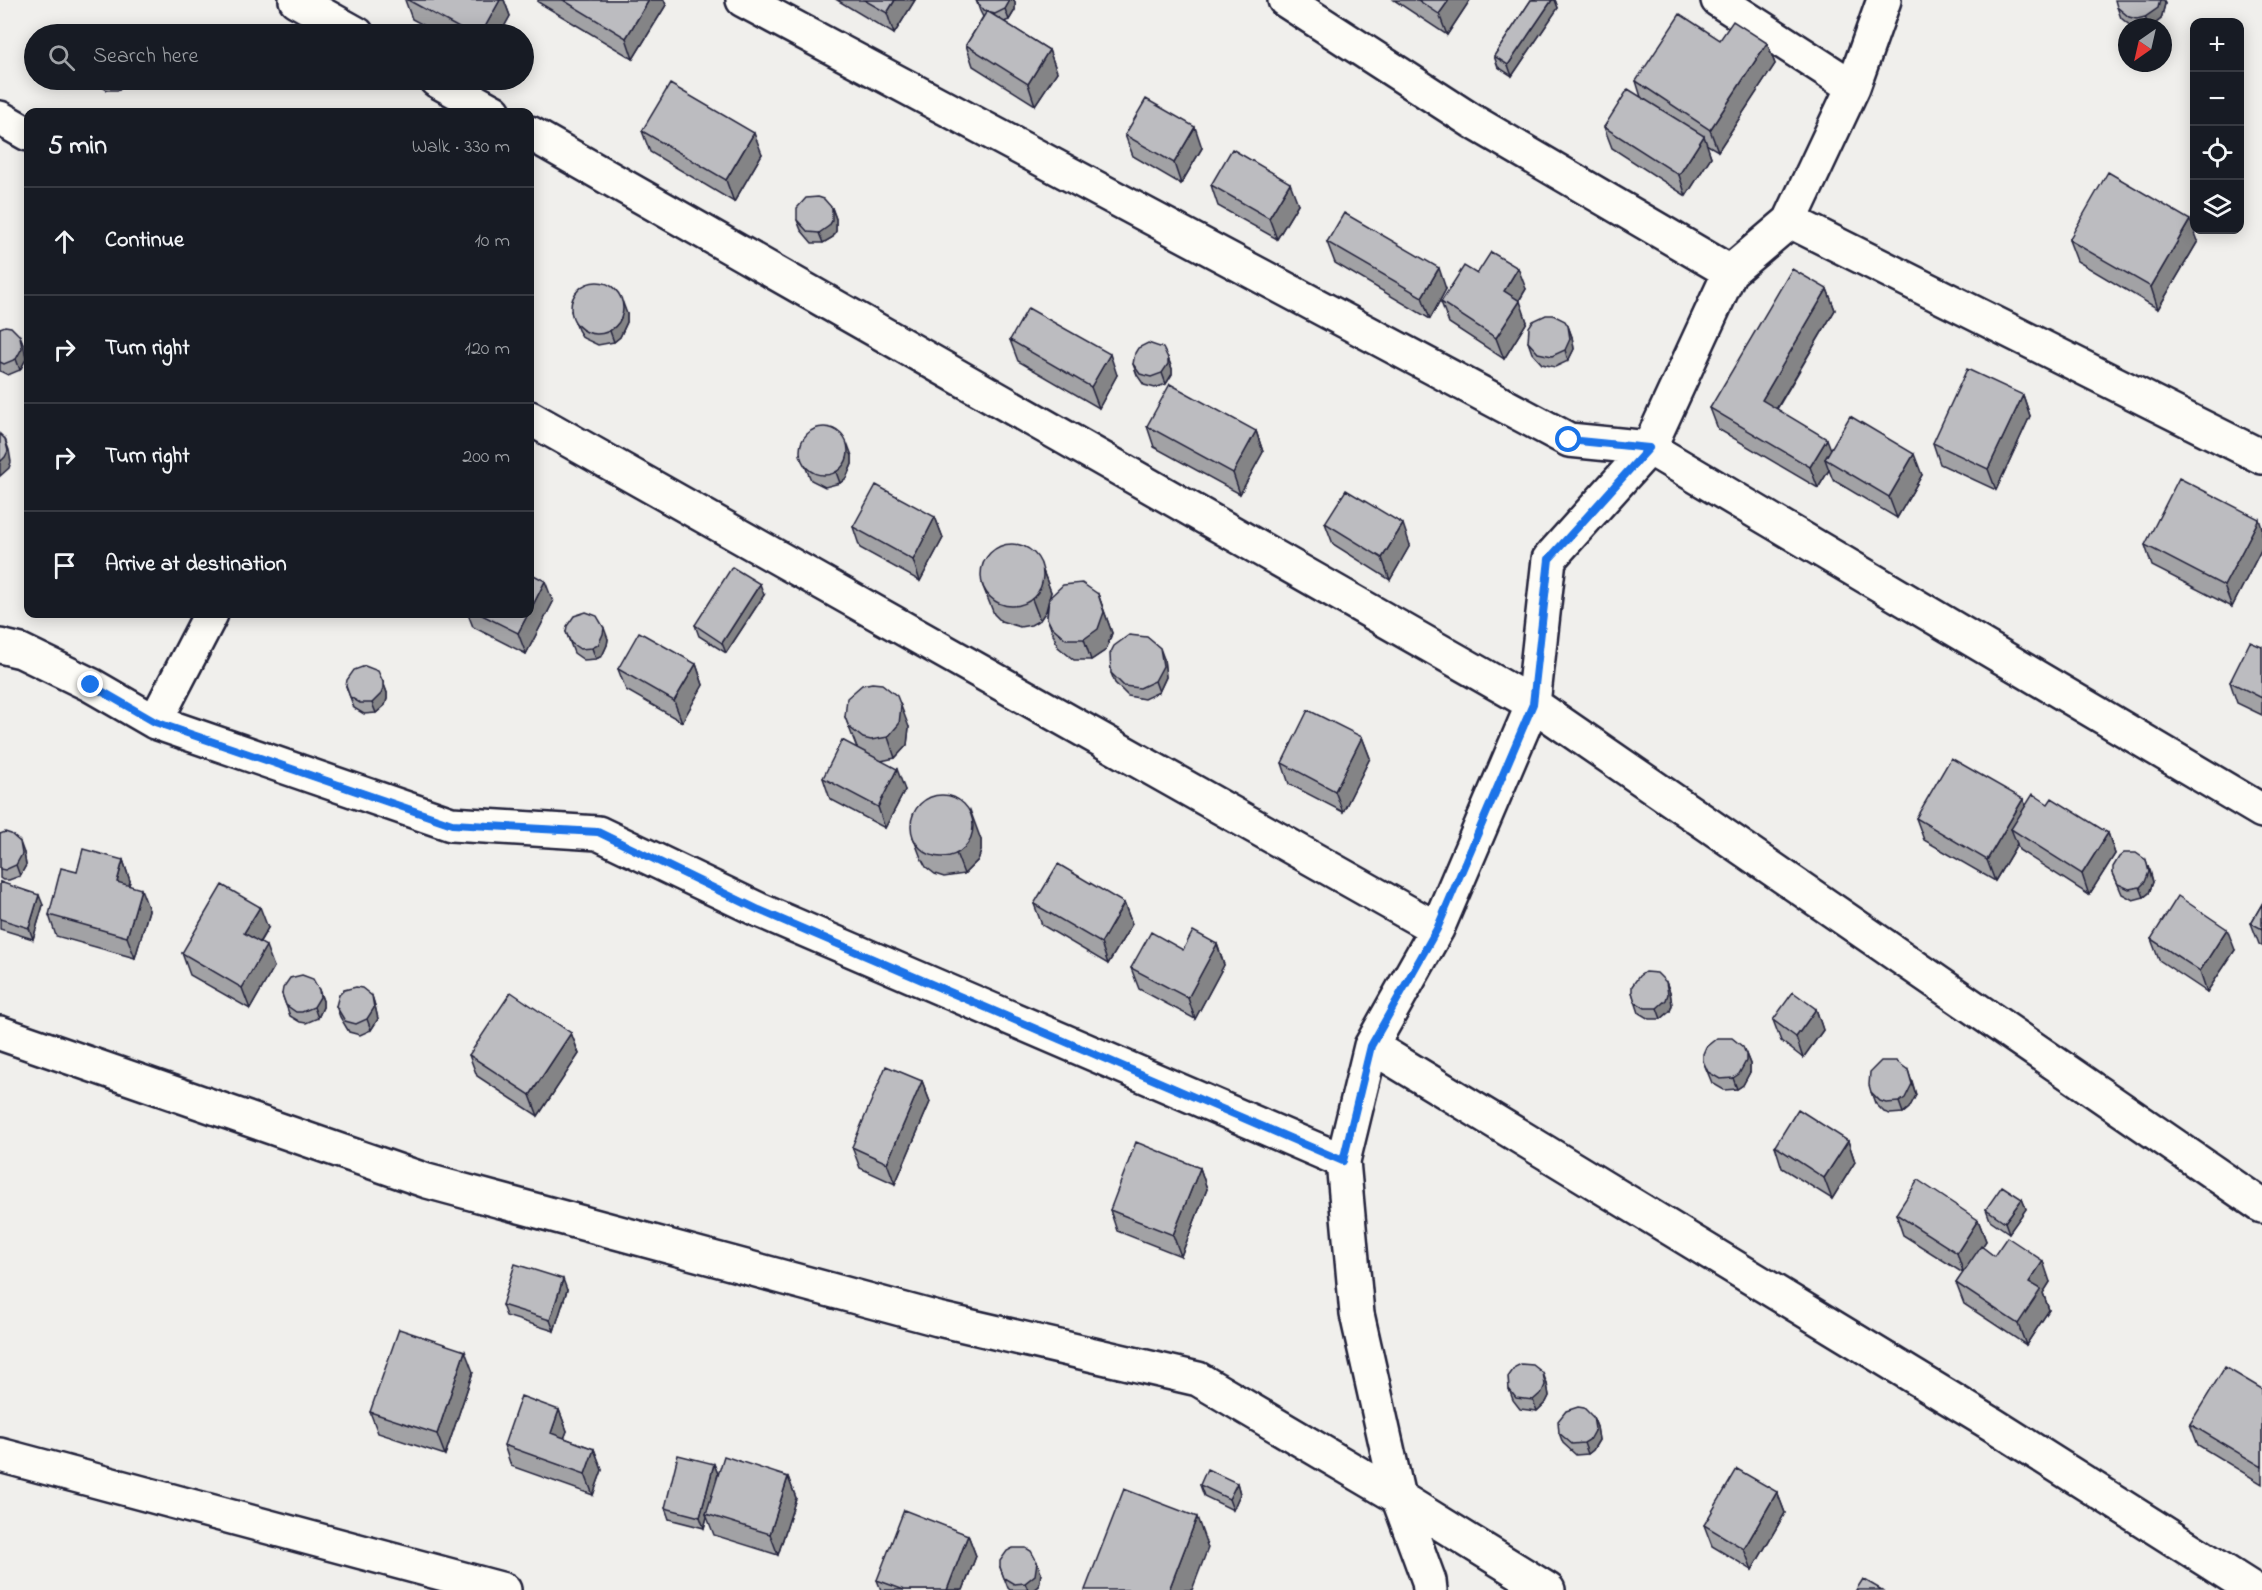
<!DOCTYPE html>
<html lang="en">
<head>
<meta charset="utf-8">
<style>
	body { margin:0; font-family:"Indie Flower",sans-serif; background:#20242c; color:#f1f3f6 }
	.controls { position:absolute; right:18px; top:18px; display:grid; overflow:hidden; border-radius:12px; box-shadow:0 3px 15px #0003 }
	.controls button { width:54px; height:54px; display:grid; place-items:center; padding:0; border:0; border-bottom:2px solid #363941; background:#171b24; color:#f1f3f6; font:30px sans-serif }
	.compass { position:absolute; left:2118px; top:18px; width:54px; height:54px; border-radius:50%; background:#171b24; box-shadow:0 3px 15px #0003; rotate:214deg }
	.stop { position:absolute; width:18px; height:18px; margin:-14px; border:4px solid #1a73e8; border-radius:50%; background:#fff }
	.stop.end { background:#1a73e8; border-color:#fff; box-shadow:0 2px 6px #0008 }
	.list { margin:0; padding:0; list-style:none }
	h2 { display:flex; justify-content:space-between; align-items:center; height:78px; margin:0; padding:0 24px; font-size:26px }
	h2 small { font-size:20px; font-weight:400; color:#9ea1a6 }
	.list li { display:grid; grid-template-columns:39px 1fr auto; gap:18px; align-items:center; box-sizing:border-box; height:108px; padding:0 24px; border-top:2px solid #363941 }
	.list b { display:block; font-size:22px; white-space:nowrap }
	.list em { font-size:20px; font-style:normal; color:#9ea1a6 }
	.icon { flex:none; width:33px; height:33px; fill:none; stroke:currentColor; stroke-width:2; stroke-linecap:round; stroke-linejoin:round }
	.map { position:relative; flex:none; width:2262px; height:1590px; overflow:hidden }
	.search { position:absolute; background:#171b24; box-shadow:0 3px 15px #0003; left:24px; top:24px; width:510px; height:66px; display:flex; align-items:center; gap:15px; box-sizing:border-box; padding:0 21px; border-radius:33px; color:#9ea1a6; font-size:22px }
	.panel { position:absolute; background:#171b24; box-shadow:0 3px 15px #0003; left:24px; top:108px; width:510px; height:510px; border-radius:12px }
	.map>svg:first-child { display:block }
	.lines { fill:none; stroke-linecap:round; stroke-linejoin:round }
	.minor-casing { stroke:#22223b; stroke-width:38 }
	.minor { stroke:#fdfcf7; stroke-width:33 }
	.wall { fill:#a2a2a5; stroke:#22223b; stroke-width:1.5 }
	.shaded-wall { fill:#848486; stroke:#22223b; stroke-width:1.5 }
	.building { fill:#bcbcc0; stroke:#22223b; stroke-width:1.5 }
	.route { stroke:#1a73e8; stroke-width:8 }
</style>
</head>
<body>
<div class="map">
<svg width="2262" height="1590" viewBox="0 0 2262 1590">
	<rect width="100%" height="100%" fill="#f0efec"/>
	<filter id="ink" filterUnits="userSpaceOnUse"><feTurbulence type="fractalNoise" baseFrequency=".0167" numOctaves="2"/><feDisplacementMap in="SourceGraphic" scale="12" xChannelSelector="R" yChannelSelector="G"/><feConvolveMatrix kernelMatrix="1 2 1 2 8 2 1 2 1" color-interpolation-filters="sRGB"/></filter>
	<g filter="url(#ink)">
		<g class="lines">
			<g class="minor-casing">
				<path id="minor" d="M296 0 357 34
					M743 0 1569 440 1649 448 2262 811
					M1285 0 1472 121 1730 272
					M1718 0 1853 87
					M436 80 494 112
					M0 118 28 134
					M530 133 1533 704 2262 1206
					M1790 221 2262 457
					M530 418 1437 929
					M0 646 21 651 91 685 155 722 451 824 598 833 759 910 1343 1161
					M155 722 211 614
					M0 1033 427 1181 938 1319 1198 1379 1398 1497 1548 1590
					M1371 1046 1992 1424 2254 1590
					M0 1455 504 1590
					M1430 1590 1429 1581 1398 1497 1357 1314 1343 1161 1371 1046 1437 929 1533 704 1549 559 1649 448 1730 272 1790 221 1853 87 1884 0"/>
			</g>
			<use href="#minor" class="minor"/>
		</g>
		<path class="wall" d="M405 0H504L510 16 500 34H440L412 19Z
			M538 0H664L666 5 633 59 538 2Z
			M837 0H915L894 34Z
			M976 0H1014L1015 3V10L1009 20 1004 22 1049 50 1057 72 1035 105 973 66 966 45 983 17 980 11Z
			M1394 0H1470L1447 35Z
			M1531 0H1555L1558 8 1512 76 1498 67 1494 56Z
			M2165 4 2161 19 2151 27H2132L2121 18 2117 7Z
			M1720 40 1767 43 1775 64 1718 151 1706 144 1711 157 1686 196 1612 148 1604 127 1641 97 1636 81Z
			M95 80H129L128 82 119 90H107L97 84Z
			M642 131 762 154 734 202 650 152Z
			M1125 135 1202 148 1181 184 1133 156Z
			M1211 185 1298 204 1277 239 1218 206Z
			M832 208 836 219V231L833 237 823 243H812L801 230 797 220Z
			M2069 240 2198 241 2158 309 2077 261Z
			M1327 242 1446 289 1430 319 1335 263Z
			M1477 274 1526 289 1519 301 1527 322 1504 359 1449 323 1441 302Z
			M1827 289 1835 310 1777 409 1831 449 1922 475 1897 518 1833 480 1829 470 1818 488 1718 429 1710 408Z
			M571 311 627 314V322L620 337 614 342 598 345 583 338 578 330Z
			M1568 326 1572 337 1574 349 1568 361 1555 367 1542 364 1532 353 1528 342Z
			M0 328 20 336 24 346 26 359 20 370 8 375 0 371Z
			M1010 340 1117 375 1099 408 1018 361Z
			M1168 358 1172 369V374L1166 384 1155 388 1144 385 1137 375 1133 364Z
			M2023 395 2030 416 1996 490 1940 464 1933 443Z
			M1147 426 1256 431 1263 452 1240 494 1154 447Z
			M800 454 852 456V464L846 478 840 483 825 487 811 480Z
			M935 517 943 538 920 581 860 548 853 527Z
			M1325 523 1410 545 1390 580 1333 544Z
			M2262 528V548L2232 607 2152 566 2145 545Z
			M1043 571 1051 592 1049 598 1098 594 1112 633 1106 650 1091 660H1074L1058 647 1047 618 1048 602 1046 611 1040 620 1031 625 1020 627 1001 621 994 614 982 584Z
			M764 595 726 653 699 636 695 625Z
			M553 602 526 654 473 627 468 614H530Z
			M566 632 608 639 607 645 602 656 596 659 584 660 574 653Z
			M2262 647V715L2237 703 2230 682Z
			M1164 659 1166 677 1159 692 1144 699 1128 696 1115 683 1111 673Z
			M696 664 703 685 682 722 626 690 618 669Z
			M383 682 387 693V699L385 705 376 713 364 714 354 708 346 686Z
			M845 717 909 727 907 745 895 758 881 761 905 790 885 828 830 799 823 778 857 748Z
			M1362 737 1370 758 1343 812 1289 784 1282 763Z
			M2023 799 2026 806 2048 804 2108 833 2115 854 2089 895 2019 850 2017 844 1995 881 1924 840 1916 818Z
			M0 834 24 853 26 865 20 876 9 880H3L0 878Z
			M913 837 981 840V851L978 860 964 874 944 877 935 874 926 867 921 858Z
			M123 860 130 881 129 885 149 910 135 958 56 936 49 915 77 872Z
			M2150 870 2153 882 2149 893 2144 897 2133 900 2122 894 2113 873Z
			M0 882 43 905 33 939 0 929Z
			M1124 903 1132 924 1108 964 1042 925 1034 904Z
			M2262 904V946L2259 944 2251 923Z
			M268 928 260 942 274 967 250 1009 190 975 182 953Z
			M2151 939 2235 950 2207 992 2159 960Z
			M1217 944 1224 965 1195 1019 1139 989 1131 968 1183 950Z
			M1666 982 1670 992 1672 1005 1670 1011 1661 1019H1649L1639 1013 1632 992Z
			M319 990 323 1001V1007L318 1018 306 1023 300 1022 290 1016 282 994Z
			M372 996 375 1006 378 1019 371 1030 360 1035 349 1032 340 1017 336 1006Z
			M1816 1009 1823 1030 1803 1058 1781 1041 1773 1020Z
			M571 1033 579 1054 538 1116 477 1076 469 1055Z
			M1746 1054 1750 1064V1072L1743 1085 1737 1089 1724 1090 1712 1083 1703 1061Z
			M922 1081 930 1102 895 1184 860 1168 852 1147Z
			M1912 1081 1916 1095 1909 1108 1903 1113 1890 1114 1884 1112 1875 1103 1871 1092Z
			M1848 1141 1855 1162 1832 1199 1782 1168 1775 1146Z
			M1200 1168 1207 1189 1181 1256 1117 1231 1110 1210Z
			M2022 1199 2026 1209 2009 1233 1990 1220 1986 1209Z
			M1896 1214 1978 1220 1986 1241 1982 1247 1994 1256 2050 1282 2043 1293 2049 1310 2026 1345 1964 1304 1956 1283 1963 1273 1903 1235Z
			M567 1290 554 1331 506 1316 502 1305Z
			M473 1372 445 1455 378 1433 370 1412Z
			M1547 1384 1549 1396 1546 1402 1537 1411 1520 1409 1513 1400 1509 1389Z
			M2262 1389V1484L2198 1445 2190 1424Z
			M559 1410 567 1431 564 1438 594 1449 602 1470 593 1495 511 1466 504 1445Z
			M1593 1417 1597 1427 1599 1440 1593 1450 1588 1454 1576 1455 1563 1443 1559 1433Z
			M714 1464 718 1474 716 1483 788 1477 796 1498 778 1555 714 1535 707 1517 704 1528 669 1519 665 1508Z
			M1237 1483 1240 1494 1233 1510 1204 1496 1200 1485Z
			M1777 1492 1785 1513 1752 1570 1712 1546 1704 1525Z
			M968 1535 976 1556 963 1590H881L877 1580Z
			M1000 1567 1041 1573 1039 1586 1034 1590H1010L1008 1588Z"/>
		<path class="shaded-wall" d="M500 0H504L510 16 500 34H481Z
			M649 0H664L666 5 633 59 626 38Z
			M895 0H915L894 34 887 13Z
			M1010 0H1014L1015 3V10L1009 20 1005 9Z
			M1449 0H1470L1447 35 1439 14Z
			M1552 0H1555L1558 8 1512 76 1508 65Z
			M2160 0H2164L2165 4 2161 19 2151 27H2149L2145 17Z
			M1767 43 1775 64 1718 151 1710 130Z
			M1049 50 1057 72 1035 105 1028 84Z
			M115 80H129L128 82 119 90Z
			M1195 127 1202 148 1181 184 1174 163Z
			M754 133 762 154 734 202 726 180Z
			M1704 136 1711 157 1686 196 1679 175Z
			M1290 183 1298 204 1277 239 1269 218Z
			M832 208 836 219V231L833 237 823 243 819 233Z
			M2190 220 2198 241 2158 309 2151 287Z
			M1439 268 1446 289 1430 319 1422 297Z
			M1518 268 1526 289 1512 312 1504 291Z
			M1827 289 1835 310 1769 421 1762 400Z
			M1520 301 1527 322 1504 359 1496 338Z
			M623 303 627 314V322L620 337 614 342 610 331Z
			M1568 326 1572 337 1574 349 1568 361 1565 350Z
			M20 336 24 346 26 359 20 370 16 359Z
			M1110 354 1117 375 1099 408 1091 387Z
			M1168 358 1172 369V374L1166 384 1162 373Z
			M2023 395 2030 416 1996 490 1988 469Z
			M1256 431 1263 452 1240 494 1233 473Z
			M5 439 9 450 11 462 9 468 0 476V462Z
			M1827 439 1835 460 1825 459 1829 470 1818 488 1810 467Z
			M848 445 852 456V464L846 478 840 483 836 472Z
			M1914 454 1922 475 1897 518 1889 497Z
			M935 517 943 538 920 581 913 560Z
			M2259 519 2262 528V548L2232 607 2224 586Z
			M1403 524 1410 545 1390 580 1382 558Z
			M1043 571 1051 592 1046 611 1040 620 1032 599Z
			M545 581 553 602 526 654 518 633 528 614H530V611Z
			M760 584 764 595 726 653 722 643Z
			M1098 594 1112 633 1106 650 1091 660 1084 639Z
			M604 628 608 639 607 645 602 656 596 659 592 648Z
			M1160 648 1164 659 1166 677 1159 692 1155 681Z
			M696 664 703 685 682 722 674 701Z
			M383 682 387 693V699L385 705 376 713 372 703Z
			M901 706 909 727 907 745 895 758 888 737Z
			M1362 737 1370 758 1343 812 1335 791Z
			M897 769 905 790 885 828 878 807Z
			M2023 799 2031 820 2011 829 2017 844 1995 881 1987 860Z
			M970 810 981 840V851L978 860 964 874 956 853Z
			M2108 833 2115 854 2089 895 2082 874Z
			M20 842 24 853 26 865 20 876 16 865Z
			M123 860 130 881 125 903 117 882Z
			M2146 860 2153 882 2149 893 2144 897 2140 887Z
			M141 889 149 910 135 958 127 937Z
			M39 895 43 905 33 939 29 928Z
			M1124 903 1132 924 1108 964 1101 943Z
			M260 907 268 928 252 954 244 933Z
			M2227 929 2235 950 2207 992 2200 971Z
			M1217 944 1224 965 1195 1019 1188 998Z
			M266 946 274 967 250 1009 242 988Z
			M1666 982 1670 992 1672 1005 1670 1011 1661 1019 1657 1008Z
			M319 990 323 1001V1007L318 1018 314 1007Z
			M372 996 375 1006 378 1019 371 1030 367 1019Z
			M1816 1009 1823 1030 1803 1058 1796 1037Z
			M571 1033 579 1054 538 1116 530 1095Z
			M1746 1054 1750 1064V1072L1743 1085 1737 1089 1733 1078Z
			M1908 1070 1916 1095 1909 1108 1903 1113 1899 1102Z
			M922 1081 930 1102 895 1184 887 1163Z
			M1848 1141 1855 1162 1832 1199 1824 1178Z
			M1200 1168 1207 1189 1181 1256 1173 1235Z
			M2022 1199 2026 1209 2009 1233 2005 1222Z
			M1978 1220 1986 1241 1964 1274 1957 1253Z
			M2043 1261 2050 1282 2043 1293 2049 1310 2026 1345 2018 1324 2029 1282Z
			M563 1279 567 1290 554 1331 550 1320Z
			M465 1351 473 1372 445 1455 437 1434Z
			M1543 1373 1547 1384 1549 1396 1546 1402 1537 1411 1533 1400Z
			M559 1410 567 1431 558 1454 551 1433Z
			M1593 1417 1597 1427 1599 1440 1593 1450 1588 1454 1584 1443Z
			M594 1449 602 1470 593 1495 585 1474Z
			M714 1464 718 1474 708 1514H706L707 1517 704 1528 700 1517Z
			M788 1477 796 1498 778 1555 770 1534Z
			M1237 1483 1240 1494 1233 1510 1229 1499Z
			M1777 1492 1785 1513 1752 1570 1744 1549Z
			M1197 1517 1208 1548 1192 1590H1169Z
			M968 1535 976 1556 963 1590H947Z
			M1037 1562 1041 1573 1039 1586 1034 1590H1028L1025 1583Z"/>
		<path class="building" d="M408 0H500L481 34H470Z
			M563 0H649L626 38Z
			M864 0H895L887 13Z
			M976 0H1010L1005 9 995 14 983 11Z
			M1418 0H1449L1439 14Z
			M1531 0H1552L1508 65 1494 56Z
			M2115 0H2160L2158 8 2145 17 2137 19 2129 17 2117 7Z
			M987 11 1049 50 1028 84 966 45Z
			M1680 14 1720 40 1733 21 1767 43 1710 130 1636 81Z
			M670 84 754 133 726 180 642 131Z
			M1628 89 1704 136 1679 175 1604 127Z
			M1146 99 1195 127 1174 163 1125 135Z
			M1232 149 1290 183 1269 218 1211 185Z
			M2108 172 2190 220 2151 287 2069 240Z
			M818 197 824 199 832 208V221L829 226 819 233 808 232 797 220V208L806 198Z
			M1344 213 1439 268 1422 297 1327 242Z
			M1491 252 1518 268 1504 291 1520 301 1496 338 1441 302 1464 266 1477 274Z
			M1792 269 1827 289 1762 400 1827 439 1810 467 1710 408Z
			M571 308a26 26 0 1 1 52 0a26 26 0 1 1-52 0Z
			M1028 308 1110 354 1091 387 1010 340Z
			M1546 315H1553L1565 321 1568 326 1570 339 1565 350 1552 356 1538 353 1528 342 1529 327 1533 321Z
			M5 326 11 327 20 336 22 348 16 359 4 364 0 362V328Z
			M1148 343 1163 348 1168 358V364L1162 373 1151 377 1140 374 1133 364 1135 353 1138 348Z
			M1967 369 2023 395 1988 469 1933 443Z
			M1170 384 1256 431 1233 473 1147 426Z
			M1850 416 1914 454 1889 497 1825 459Z
			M800 451a24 24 0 1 1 48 0a24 24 0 1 1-48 0Z
			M0 434 5 439 8 451 5 457 0 462Z
			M2179 478 2259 519 2224 586 2145 545Z
			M876 485 935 517 913 560 853 527Z
			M1346 490 1403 524 1382 558 1325 523Z
			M981 575a31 31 0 1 1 62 0a31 31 0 1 1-62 0Z
			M732 567 760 584 722 643 695 625Z
			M530 573 545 581 530 611Z
			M1082 583 1098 594 1104 612 1098 629 1084 639H1066L1051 626 1047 618 1049 598 1063 585Z
			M586 612 597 616 604 628 603 634 598 645 592 648 580 649 571 643 566 632 567 626 574 616Z
			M480 614H528L518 633Z
			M639 632 696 664 674 701 618 669Z
			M1129 635 1147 637 1160 648 1163 666 1155 681 1140 688 1124 686 1111 673 1110 654 1114 646Z
			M2250 642 2262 647V698L2230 682Z
			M365 666 378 671 383 682V689L381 694 372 703H360L350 697 346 686 347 680 354 670Z
			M872 683 882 684 897 696 901 706 899 724 888 737 871 740 863 738 849 727 845 717 847 698 862 685Z
			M1308 710 1362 737 1335 791 1282 763Z
			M842 740 897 769 878 807 823 778Z
			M1951 758 2023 799 1987 860 1916 818Z
			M2033 794 2048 804 2052 798 2108 833 2082 874 2011 829Z
			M911 826a31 31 0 1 1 62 0a31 31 0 1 1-62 0Z
			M5 832 11 834 20 842 22 854 16 865 5 870 0 869V834Z
			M83 849 123 860 117 882 141 889 127 937 49 915 61 868 77 872Z
			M2124 853H2136L2146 860 2149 872 2145 882 2140 887 2129 889 2118 884 2113 873V867L2119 857Z
			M1058 864 1124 903 1101 943 1034 904Z
			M0 882 39 895 29 928 0 919Z
			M222 885 260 907 244 933 266 946 242 988 182 953Z
			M2178 896 2227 929 2200 971 2151 939Z
			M2262 904V929L2251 923Z
			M1193 931 1217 944 1188 998 1131 968 1151 932 1183 950Z
			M1645 972 1657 973 1666 982 1668 994 1666 1000 1657 1008H1645L1635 1002 1632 992V986L1639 976Z
			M302 975 313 979 319 990 320 997 314 1007 302 1012H296L286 1005 282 994 283 988 290 978Z
			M356 987 362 988 372 996 374 1008 367 1019 356 1024 345 1021 336 1006 339 995 344 990Z
			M511 992 571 1033 530 1095 469 1055Z
			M1793 992 1816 1009 1796 1037 1773 1020Z
			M1717 1038H1732L1743 1047 1746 1054V1061L1739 1074 1733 1078 1720 1079 1708 1072 1703 1061V1054L1706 1047Z
			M1881 1061H1896L1908 1070 1912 1084 1905 1098 1899 1102 1886 1103 1880 1101 1871 1092 1869 1085 1870 1072Z
			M886 1066 922 1081 887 1163 852 1147Z
			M1798 1109 1848 1141 1824 1178 1775 1146Z
			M1136 1142 1200 1168 1173 1235 1110 1210Z
			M1918 1180 1978 1220 1957 1253 1896 1214Z
			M2002 1186 2022 1199 2005 1222 1986 1209Z
			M2007 1237 2043 1261 2029 1282 2041 1289 2018 1324 1956 1283 1981 1246 1994 1256Z
			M515 1264 563 1279 550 1320 502 1305Z
			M399 1329 465 1351 437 1434 370 1412Z
			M1521 1364 1533 1365 1543 1373 1545 1385 1542 1392 1533 1400 1516 1398 1509 1389 1508 1377 1515 1367Z
			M2225 1367 2262 1389V1467L2190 1424Z
			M521 1396 559 1410 551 1433 594 1449 585 1474 504 1445Z
			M1578 1407 1584 1408 1593 1417 1595 1429 1589 1440 1584 1443 1572 1444 1559 1433 1558 1421 1566 1411Z
			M678 1455 714 1464 700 1517 665 1508Z
			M724 1456 788 1477 770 1534 706 1514Z
			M1207 1469 1237 1483 1229 1499 1200 1485Z
			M1737 1469 1777 1492 1744 1549 1704 1525Z
			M1124 1489 1197 1517 1169 1590H1085Z
			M904 1510 968 1535 947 1590H904L877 1580Z
			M1013 1548H1026L1031 1551 1037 1562 1035 1575 1025 1583 1014 1584 1004 1578 1000 1567V1561L1007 1551Z
			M1863 1579 1882 1590H1856Z"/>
	</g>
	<g class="lines" filter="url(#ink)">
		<path class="route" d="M91 685 155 722 452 824 598 832 759 910 1343 1161 1371 1046 1437 929 1533 704 1549 559 1649 448 1569 440"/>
	</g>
</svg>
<div class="controls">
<button>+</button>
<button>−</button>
<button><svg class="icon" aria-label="locate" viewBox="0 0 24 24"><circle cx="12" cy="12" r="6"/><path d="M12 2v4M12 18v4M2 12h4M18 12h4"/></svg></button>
<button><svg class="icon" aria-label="layers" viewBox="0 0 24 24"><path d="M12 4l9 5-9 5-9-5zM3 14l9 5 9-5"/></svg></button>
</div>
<svg class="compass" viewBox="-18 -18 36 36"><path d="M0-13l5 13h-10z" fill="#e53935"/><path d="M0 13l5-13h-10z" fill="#9ea1a6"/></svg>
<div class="stop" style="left:1569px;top:440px"></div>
<div class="stop end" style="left:91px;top:685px"></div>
<div class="search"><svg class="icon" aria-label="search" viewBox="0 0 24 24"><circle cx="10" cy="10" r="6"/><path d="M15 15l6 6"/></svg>Search here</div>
<section class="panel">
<h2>5 min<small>Walk · 330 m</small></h2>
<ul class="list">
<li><svg class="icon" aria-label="ahead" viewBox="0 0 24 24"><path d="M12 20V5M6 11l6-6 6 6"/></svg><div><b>Continue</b></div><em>10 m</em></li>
<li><svg class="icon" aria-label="right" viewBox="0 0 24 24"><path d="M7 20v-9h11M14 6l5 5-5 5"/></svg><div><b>Turn right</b></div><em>120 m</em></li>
<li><svg class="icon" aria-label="right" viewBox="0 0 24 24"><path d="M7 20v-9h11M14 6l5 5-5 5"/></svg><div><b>Turn right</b></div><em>200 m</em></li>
<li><svg class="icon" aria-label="arrive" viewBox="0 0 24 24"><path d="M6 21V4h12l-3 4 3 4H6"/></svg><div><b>Arrive at destination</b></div></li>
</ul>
</section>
</div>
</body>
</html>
